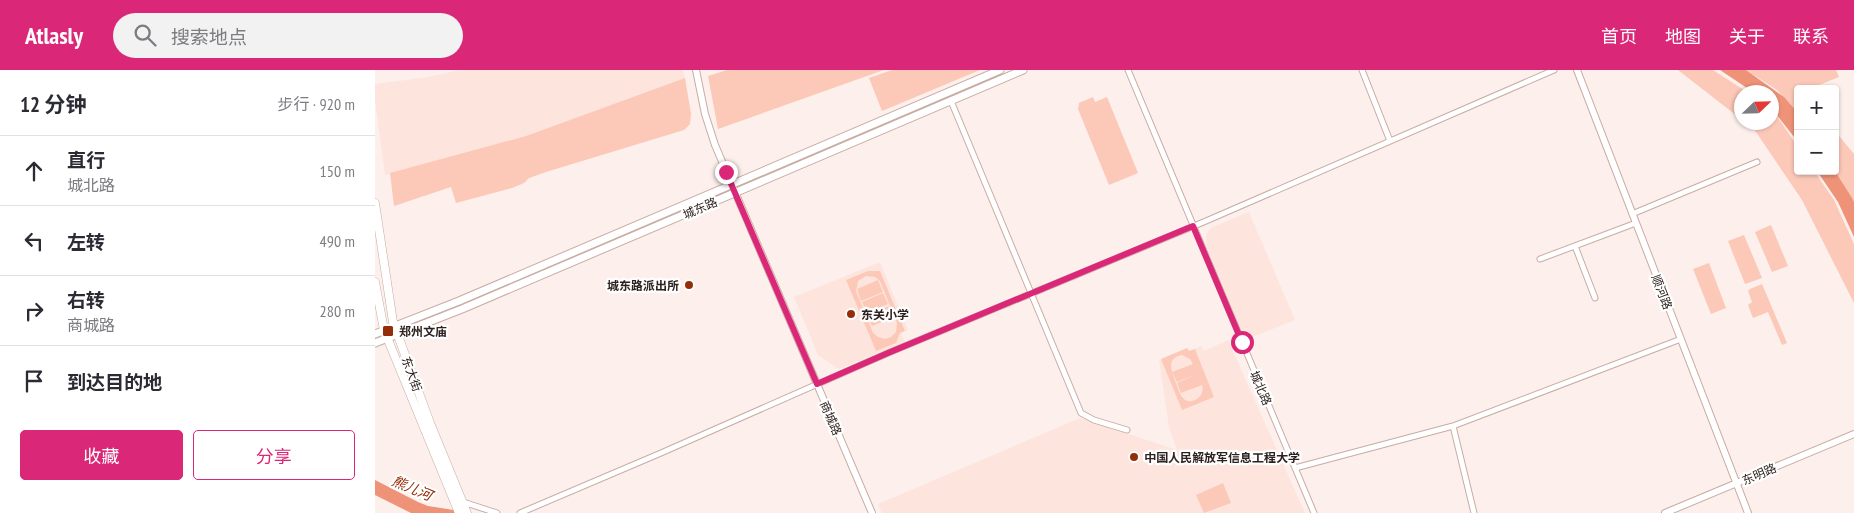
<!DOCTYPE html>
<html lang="zh">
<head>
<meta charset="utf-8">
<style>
	body { margin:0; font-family:"PT Sans Narrow","Noto Sans SC",sans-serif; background:#f2f2f3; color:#2b2b33 }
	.controls { position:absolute; right:15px; top:15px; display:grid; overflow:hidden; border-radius:5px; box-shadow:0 1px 4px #0004 }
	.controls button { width:45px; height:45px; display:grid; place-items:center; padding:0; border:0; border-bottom:1px solid #e1e1e2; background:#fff; color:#2b2b33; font:25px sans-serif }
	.compass { position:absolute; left:1359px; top:15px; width:45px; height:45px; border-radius:50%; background:#fff; box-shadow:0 1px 4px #0004; rotate:67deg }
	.stop { position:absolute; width:15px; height:15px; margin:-11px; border:4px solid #db2777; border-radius:50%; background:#fff }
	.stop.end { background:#db2777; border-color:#fff; box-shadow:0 1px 5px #0008 }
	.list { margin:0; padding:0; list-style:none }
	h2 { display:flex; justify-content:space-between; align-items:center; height:65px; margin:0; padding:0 20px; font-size:21px }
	h2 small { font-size:16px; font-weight:400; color:#7c7c81 }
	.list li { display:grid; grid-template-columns:32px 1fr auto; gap:15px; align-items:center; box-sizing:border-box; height:70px; padding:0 20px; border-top:1px solid #e1e1e2 }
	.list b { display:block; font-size:19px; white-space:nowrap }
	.list p { margin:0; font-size:16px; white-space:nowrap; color:#7c7c81 }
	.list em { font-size:16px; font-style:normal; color:#7c7c81 }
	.actions { display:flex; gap:10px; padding:15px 20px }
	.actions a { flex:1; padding:11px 0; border:1px solid #db2777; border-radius:5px; text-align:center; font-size:18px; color:#db2777 }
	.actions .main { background:#db2777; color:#fff }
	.icon { flex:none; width:28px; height:28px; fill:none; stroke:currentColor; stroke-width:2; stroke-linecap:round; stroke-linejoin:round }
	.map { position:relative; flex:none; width:1479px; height:443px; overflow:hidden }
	header { display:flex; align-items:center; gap:30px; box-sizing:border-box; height:70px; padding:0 25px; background:#db2777; color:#fff }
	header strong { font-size:24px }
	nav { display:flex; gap:28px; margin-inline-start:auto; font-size:18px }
	.search { width:350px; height:45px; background:#f2f2f3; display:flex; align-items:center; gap:12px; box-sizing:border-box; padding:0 18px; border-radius:28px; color:#7c7c81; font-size:19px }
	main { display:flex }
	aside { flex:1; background:#fff }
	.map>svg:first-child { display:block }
	.built { fill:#fde5de }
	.green { fill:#fcc8b8; fill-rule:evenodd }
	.water { fill:#ee9378 }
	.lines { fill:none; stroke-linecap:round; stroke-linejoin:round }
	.minor-casing { stroke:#c9aca3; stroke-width:7 }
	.tertiary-casing { stroke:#c9aca3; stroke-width:8 }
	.secondary-casing { stroke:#c9aca3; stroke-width:9 }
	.primary-casing { stroke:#c9aca3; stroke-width:9 }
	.minor { stroke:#fff; stroke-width:5 }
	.tertiary { stroke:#fff; stroke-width:6 }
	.secondary { stroke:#fff; stroke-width:7 }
	.primary { stroke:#fff; stroke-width:8 }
	.route { stroke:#db2777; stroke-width:6 }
	.poi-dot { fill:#942d08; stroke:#fff; stroke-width:2 }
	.labels { text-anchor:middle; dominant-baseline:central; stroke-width:4.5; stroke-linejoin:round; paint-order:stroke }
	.street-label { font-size:12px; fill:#2d221f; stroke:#fff }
	.poi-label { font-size:12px; font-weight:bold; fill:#2d221f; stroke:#fff; text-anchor:start }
	.water-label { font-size:14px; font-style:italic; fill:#932a01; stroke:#fff }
</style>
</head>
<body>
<header>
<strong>Atlasly</strong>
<div class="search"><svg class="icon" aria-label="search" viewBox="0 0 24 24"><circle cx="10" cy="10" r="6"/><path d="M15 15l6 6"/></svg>搜索地点</div>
<nav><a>首页</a><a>地图</a><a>关于</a><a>联系</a></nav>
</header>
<main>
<aside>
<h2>12 分钟<small>步行 · 920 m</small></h2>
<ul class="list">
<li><svg class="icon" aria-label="ahead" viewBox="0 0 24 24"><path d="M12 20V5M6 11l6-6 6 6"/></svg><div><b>直行</b><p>城北路</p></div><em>150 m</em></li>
<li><svg class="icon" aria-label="left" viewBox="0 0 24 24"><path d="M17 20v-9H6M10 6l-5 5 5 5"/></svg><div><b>左转</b></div><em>490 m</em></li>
<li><svg class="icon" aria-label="right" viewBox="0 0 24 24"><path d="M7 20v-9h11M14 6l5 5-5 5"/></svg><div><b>右转</b><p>商城路</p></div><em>280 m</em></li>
<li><svg class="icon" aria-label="arrive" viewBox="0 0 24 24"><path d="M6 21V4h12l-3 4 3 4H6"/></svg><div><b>到达目的地</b></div></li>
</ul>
<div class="actions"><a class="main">收藏</a><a>分享</a></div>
</aside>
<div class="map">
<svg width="1479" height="443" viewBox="0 0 1479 443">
	<rect width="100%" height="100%" fill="#fcefec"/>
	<path class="built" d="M85 0H308L310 8 151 66 10 105 0 30V14L53 7Z
		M874 142 920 250 870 270 832 177 831 165 834 160 838 157Z
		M505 192 533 260 526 263 530 272 464 299 443 285 419 227Z
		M853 270 930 443H507L503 434 705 348 802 380 794 357 784 290 813 278 814 281 826 276 829 281Z"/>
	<path class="green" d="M352 0H509L343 59 333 6Z
		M517 0H605L507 41 494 8Z
		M1303 0H1338L1372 22H1366V49Z
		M1371 0H1461L1464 7 1434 19H1423V43L1402 20Z
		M310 8 316 44 315 54 309 60 171 102 154 108 149 113 137 118 81 133 76 117 19 136 15 103 151 66Z
		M718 27 720 32 732 27 763 103 734 115 703 39 704 33Z
		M1397 39 1423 77V101H1439L1459 130 1479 174V233L1427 130 1379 59 1371 53 1396 52Z
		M1460 61 1479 84V132L1460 101Z
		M1396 155 1413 196 1397 202 1380 162Z
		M1369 165 1387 208 1370 214 1353 171Z
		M1334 193 1351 238 1336 244 1318 199Z
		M493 201H505L530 261 525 263 521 273 501 281 471 210ZM491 206 500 207 505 211 522 253 521 262 516 267 510 269 503 267 498 263 481 221 483 211Z
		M503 210 508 222 486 231 482 219Z
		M1387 214 1412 273 1407 275 1393 242 1378 248 1373 235 1377 232 1373 221 1375 219Z
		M508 223 513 234 492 243 487 232Z
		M514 236 518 247 497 256 492 245Z
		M812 278 814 281 820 279 839 327 807 340 786 289ZM807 285 815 289 818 294 797 302 802 312 822 304 802 313 806 323 827 315C831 326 816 337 808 328 805 325 803 318 801 313 797 302 790 288 807 285Z
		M848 413 856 433 829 443 821 425Z"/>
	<path class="water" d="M1345 0H1371L1409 27 1423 43V72L1397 39 1396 22H1378Z
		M1442 101H1460L1477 128 1479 132V167L1463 132Z
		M0 410 43 432 53 436 98 443H36L0 425Z"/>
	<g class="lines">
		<g class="minor-casing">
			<path id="minor" d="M753 0 939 443
				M987 0 1015 71
				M576 31 706 343 719 350 752 360
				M1257 144 1382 92
				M1200 176 1220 228
				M1165 189 1261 153
				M1078 356 1099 443
				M920 398 1078 356 1306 269
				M88 432 122 443
				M145 443 286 383 513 283 831 151 1179 0"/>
		</g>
		<g class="tertiary-casing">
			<path id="tertiary" d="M321 0 330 44 340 75 497 443
				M1202 0 1373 443
				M1290 443 1479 364"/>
		</g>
		<g class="secondary-casing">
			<path id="secondary" d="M0 264 84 231 625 0
				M0 273 87 239 648 0"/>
		</g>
		<g class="primary-casing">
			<path id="primary" d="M0 133 18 252 55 353 92 443
				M0 212 9 260 84 443"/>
		</g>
		<use href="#minor" class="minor"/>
		<use href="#tertiary" class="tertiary"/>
		<use href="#secondary" class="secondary"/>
		<use href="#primary" class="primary"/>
	</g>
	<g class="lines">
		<path class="route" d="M351 102 442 314 513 283 818 156 867 272"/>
	</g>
	<g class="poi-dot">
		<circle cx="314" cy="215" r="5"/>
		<circle cx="476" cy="244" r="5"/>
		<rect x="7" y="255" width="12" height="12" rx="2.5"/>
		<circle cx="759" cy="387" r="5"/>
	</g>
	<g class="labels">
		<g class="street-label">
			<text transform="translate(325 138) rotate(-23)">城东路</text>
			<text transform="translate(1287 222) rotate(69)">顺河路</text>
			<text transform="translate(37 304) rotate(70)">东大街</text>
			<text transform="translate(886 318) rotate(67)">城北路</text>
			<text transform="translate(456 348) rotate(67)">商城路</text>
			<text transform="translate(1384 404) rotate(-23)">东明路</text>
		</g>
		<g class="poi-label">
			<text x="304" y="215" text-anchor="end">城东路派出所</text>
			<text x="486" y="244">东关小学</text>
			<text x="24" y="261">郑州文庙</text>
			<text x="769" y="387">中国人民解放军信息工程大学</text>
		</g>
		<g class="water-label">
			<text transform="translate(37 418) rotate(23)">熊儿河</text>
		</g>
	</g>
</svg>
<div class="controls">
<button>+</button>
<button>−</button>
</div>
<svg class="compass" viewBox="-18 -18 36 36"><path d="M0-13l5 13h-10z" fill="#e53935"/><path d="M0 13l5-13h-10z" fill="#7c7c81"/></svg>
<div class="stop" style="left:867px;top:272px"></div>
<div class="stop end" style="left:351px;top:102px"></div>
</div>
</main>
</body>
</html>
